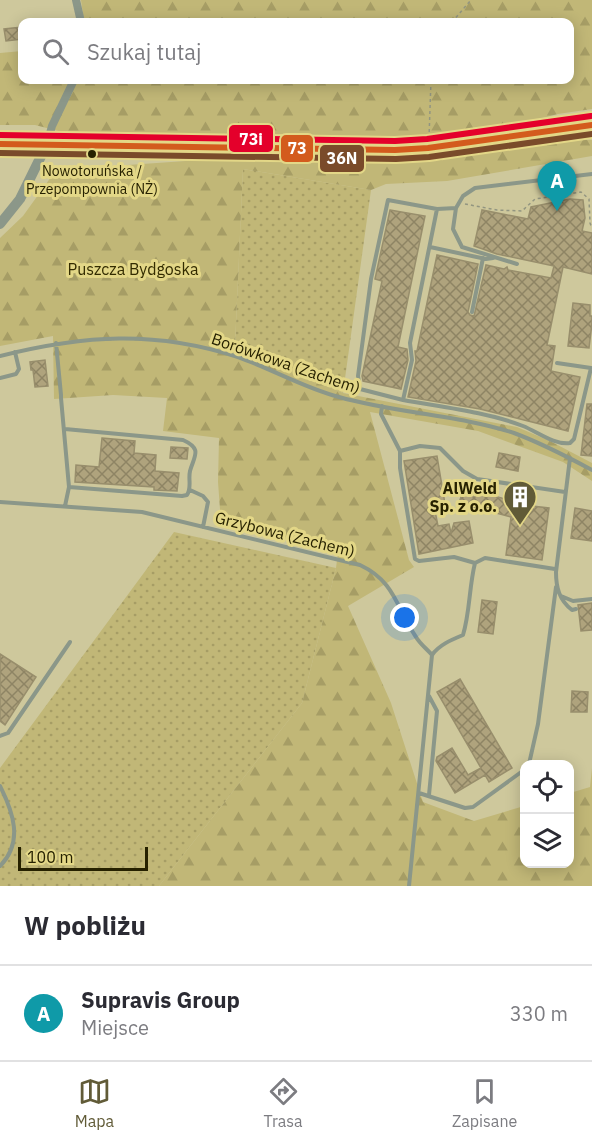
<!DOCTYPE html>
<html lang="pl">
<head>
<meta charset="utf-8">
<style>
	body { margin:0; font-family:"IBM Plex Sans",sans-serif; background:#f2f2f3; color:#2b2b33 }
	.controls { position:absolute; right:18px; bottom:18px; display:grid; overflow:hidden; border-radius:12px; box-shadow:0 3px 15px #0003 }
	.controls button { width:54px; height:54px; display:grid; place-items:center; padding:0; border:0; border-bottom:2px solid #e1e1e2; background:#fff; color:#2b2b33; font:30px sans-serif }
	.scale { position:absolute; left:18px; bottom:15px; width:130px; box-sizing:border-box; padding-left:6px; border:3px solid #262100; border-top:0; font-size:16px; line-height:21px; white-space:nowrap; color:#262100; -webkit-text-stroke:4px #e3d787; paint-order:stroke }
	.you { position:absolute; left:405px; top:618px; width:21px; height:21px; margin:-15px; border:4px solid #fff; border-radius:50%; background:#1a73e8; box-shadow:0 0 0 9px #1a73e833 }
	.badge { display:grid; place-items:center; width:39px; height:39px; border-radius:50%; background:#615b37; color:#fff; font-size:20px; font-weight:700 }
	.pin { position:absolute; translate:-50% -50px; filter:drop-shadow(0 2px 3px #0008) }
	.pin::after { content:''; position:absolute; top:32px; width:21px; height:18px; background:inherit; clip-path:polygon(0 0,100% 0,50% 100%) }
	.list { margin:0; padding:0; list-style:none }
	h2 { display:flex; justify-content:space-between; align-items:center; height:78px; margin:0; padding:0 24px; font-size:26px }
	h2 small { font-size:20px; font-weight:400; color:#7c7c81 }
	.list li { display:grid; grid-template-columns:39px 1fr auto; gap:18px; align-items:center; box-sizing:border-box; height:96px; padding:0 24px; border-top:2px solid #e1e1e2 }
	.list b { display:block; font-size:22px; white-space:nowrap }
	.list p { margin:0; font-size:20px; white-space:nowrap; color:#7c7c81 }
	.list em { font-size:20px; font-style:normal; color:#7c7c81 }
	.icon { flex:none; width:33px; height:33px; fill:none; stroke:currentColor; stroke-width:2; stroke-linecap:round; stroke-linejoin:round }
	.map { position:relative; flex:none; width:592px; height:886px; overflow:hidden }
	.search { position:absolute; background:#fff; box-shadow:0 3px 15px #0003; left:18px; right:18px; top:18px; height:66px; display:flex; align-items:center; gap:15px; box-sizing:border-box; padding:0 21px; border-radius:12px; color:#7c7c81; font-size:22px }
	.sheet { height:174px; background:#fff }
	nav { display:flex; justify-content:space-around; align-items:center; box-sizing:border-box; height:84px; border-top:2px solid #e1e1e2; background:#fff; font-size:16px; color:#7c7c81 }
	nav a { display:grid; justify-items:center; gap:3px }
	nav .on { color:#615b37 }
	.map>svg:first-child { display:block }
	.grass { fill:url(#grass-dots) }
	.forest { fill:url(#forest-firs) }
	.building { fill:url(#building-cross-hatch); stroke:#988e6c; stroke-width:1.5 }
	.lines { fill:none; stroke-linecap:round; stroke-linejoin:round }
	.path { stroke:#929580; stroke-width:1.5; stroke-dasharray:3 3; stroke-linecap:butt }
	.service { stroke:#8b9789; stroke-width:4 }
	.minor { stroke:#8b9789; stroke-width:8 }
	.tertiary { stroke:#8b9789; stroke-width:10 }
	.secondary { stroke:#889381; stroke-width:12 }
	.bus-1-casing { stroke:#e3d787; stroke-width:10 }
	.bus-2-casing { stroke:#e3d787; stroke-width:10 }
	.bus-3-casing { stroke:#e3d787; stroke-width:10 }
	.bus-1 { stroke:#d35b1d; stroke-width:6 }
	.bus-2 { stroke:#7a4b2a; stroke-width:6 }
	.bus-3 { stroke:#e4002b; stroke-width:6 }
	.bus-dot { fill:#262100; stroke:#e3d787; stroke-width:2 }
	.labels { text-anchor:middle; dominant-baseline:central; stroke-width:6; stroke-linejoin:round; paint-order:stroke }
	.bus-label { font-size:14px; fill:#262100; stroke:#e3d787 }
	.park-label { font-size:16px; fill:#332c00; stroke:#e3d787 }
	.street-label { font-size:16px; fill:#262100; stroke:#e3d787 }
	.poi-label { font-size:16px; font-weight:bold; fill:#262100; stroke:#e3d787; text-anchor:end }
	.line-badge { stroke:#e3d787; stroke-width:2 }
	.badge-label { font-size:16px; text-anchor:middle; font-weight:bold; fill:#fff }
</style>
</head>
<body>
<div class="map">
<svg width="592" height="886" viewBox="0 0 592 886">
	<defs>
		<pattern id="grass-dots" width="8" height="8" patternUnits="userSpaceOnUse" patternTransform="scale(1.5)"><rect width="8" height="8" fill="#c1b777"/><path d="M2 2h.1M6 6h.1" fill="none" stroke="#a69d65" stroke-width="1.8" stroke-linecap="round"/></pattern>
		<pattern id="forest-firs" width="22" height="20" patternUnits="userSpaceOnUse" patternTransform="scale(1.5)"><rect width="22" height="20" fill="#c1b777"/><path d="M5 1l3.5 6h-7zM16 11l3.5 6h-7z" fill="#a69d65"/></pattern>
		<pattern id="building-cross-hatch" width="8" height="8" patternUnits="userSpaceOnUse" patternTransform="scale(1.5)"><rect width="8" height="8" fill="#afa37d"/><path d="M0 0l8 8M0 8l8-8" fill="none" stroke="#8e8464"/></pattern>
	</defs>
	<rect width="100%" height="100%" fill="#cec89c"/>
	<path class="grass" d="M243 169 371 190 343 393 235 346Z
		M174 532 336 568 302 703 159 886H0V768Z"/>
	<path class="forest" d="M81 0H592V109L558 114 503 128 369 142 74 135 35 125H0V53L22 51V80H570V22H84Z
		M568 138 592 140V156L447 181 386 184 371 190 243 169 235 345 343 393 517 427 550 441 592 463V481L563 462 478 431 370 412 409 560 414 567 348 606 391 703 423 802 474 821 524 806V864H570V793L590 787 592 768V886H159L302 703 336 568 338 552 221 523 218 482 219 438 163 431 167 398 113 395 54 399 53 336 0 346V238L23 216 56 170 214 159 361 156Z"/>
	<path class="building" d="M22 27V39L6 41 4 29Z
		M570 199 583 200 585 218 582 231 592 233V274L563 267 547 345 555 346 551 371 580 377 568 431 480 409 408 397 416 361 415 351H417L437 255 478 264 468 312 470 315 474 316 486 265 504 269 507 267 508 270 551 278 554 266 497 254 474 246 482 210 528 219 531 207Z
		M390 210 425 216 398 347 407 349 408 360 401 389 363 381 362 376 382 281 375 279Z
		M573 303 590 305V316H592V323L589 348 568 346Z
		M45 360 48 386 35 387 33 370H31L30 362Z
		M587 404H592V456L581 455Z
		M102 438 135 441 134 453 156 455 155 471 179 473 177 491 154 490V487L75 482 76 465 99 467Z
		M171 447 188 448 187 459 170 458Z
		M499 453 520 457 518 471 496 467Z
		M437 456 445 504 434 506 438 526 449 524 451 533 454 523 469 521 473 543 419 554 404 461Z
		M464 488 513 501 514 491 534 493 532 506 549 508 542 560 506 555 511 517 459 503Z
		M575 508 592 511V541L571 538Z
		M482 600 497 602 493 634 478 632Z
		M592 603V630L581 631 578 605Z
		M0 654 36 677 5 725 0 721Z
		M460 679 512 768 489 782 485 775 455 793 436 761 437 757 452 748 468 775 481 768 437 692Z
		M572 691 588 692 587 712H571Z"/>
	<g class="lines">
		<path class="path" d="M452 22 471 0
			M429 138 431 80
			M465 204 497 210 522 211 535 199 581 192 589 199 590 223 592 228"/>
		<path class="service" d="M456 208 453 229 462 247 517 264
			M437 209 410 343 412 360 403 400 360 389 358 376 371 279 388 200 437 209 456 208 463 196 475 188 592 174
			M430 247 486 259 493 258
			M472 312 483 258
			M56 343 61 395V398L69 487 182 496 187 495C192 487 188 480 190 471 194 456 203 449 183 440L65 429
			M0 356C84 335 154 330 238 357 272 369 304 388 339 397 395 413 459 415 514 433 541 443 566 456 592 470
			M557 363 591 368
			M0 378 16 374 19 369 15 352
			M403 400C441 407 487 412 523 426 538 432 554 445 570 443L574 439 591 368
			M382 406 381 414 400 451V468L415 559 419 561 454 557 475 563
			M400 451 420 446 440 448 463 471 477 479 565 492
			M570 458 556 572C556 587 559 600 572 610L576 609
			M190 490 203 496 208 502 203 527
			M0 502 142 512 360 565C396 582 396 608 416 637 420 644 427 649 432 655
			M65 506 69 487
			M561 596 573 601 592 599
			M432 655C439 645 451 640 463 635 470 612 469 587 475 563L485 558 555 569
			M429 696 437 711 429 795
			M0 736 8 733 70 642
			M529 764 538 724 556 587
			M0 786C13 812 24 842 0 866
			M419 793 465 808 473 807 524 770
			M409 886 432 655"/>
		<path class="minor" d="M76 0 81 22
			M47 144 52 126 74 80"/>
		<path class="tertiary" d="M0 224 20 199 47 144"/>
		<path class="secondary" d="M0 144 395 150 428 148 592 125"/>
		<g class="bus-1-casing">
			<path id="bus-1" d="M0 144 395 150 428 148 592 125"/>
		</g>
		<g class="bus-2-casing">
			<path id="bus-2" d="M0 153 396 159 429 157 592 134"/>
		</g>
		<g class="bus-3-casing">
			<path id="bus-3" d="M0 135 395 141 427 139 591 116"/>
		</g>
		<use href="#bus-1" class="bus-1"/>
		<use href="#bus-2" class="bus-2"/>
		<use href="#bus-3" class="bus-3"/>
	</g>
	<defs>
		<g id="building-pin" transform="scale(1.725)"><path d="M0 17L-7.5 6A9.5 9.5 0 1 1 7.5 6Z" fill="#615b37" stroke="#e3d787"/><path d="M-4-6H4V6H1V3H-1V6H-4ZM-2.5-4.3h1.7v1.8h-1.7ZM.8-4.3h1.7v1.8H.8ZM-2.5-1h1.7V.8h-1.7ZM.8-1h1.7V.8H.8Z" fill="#fff"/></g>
	</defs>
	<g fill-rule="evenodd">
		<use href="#building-pin" x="520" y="497"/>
	</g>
	<circle class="bus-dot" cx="92" cy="154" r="5"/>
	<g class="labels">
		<g class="bus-label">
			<text x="92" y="171">Nowotoruńska /<tspan x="92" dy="18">Przepompownia (NŻ)</tspan></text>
		</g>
		<g class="park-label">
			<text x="133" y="269">Puszcza Bydgoska</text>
		</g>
		<g class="street-label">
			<text transform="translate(286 363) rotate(19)">Borówkowa (Zachem)</text>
			<text transform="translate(285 534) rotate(14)">Grzybowa (Zachem)</text>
		</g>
		<g class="poi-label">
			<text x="497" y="488">AlWeld<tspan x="497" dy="18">Sp. z o.o.</tspan></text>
		</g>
	</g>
	<g class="line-badge">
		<rect x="228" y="124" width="46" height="29" rx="6" fill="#e4002b"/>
		<rect x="280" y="134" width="34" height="29" rx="6" fill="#d35b1d"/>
		<rect x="319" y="144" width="46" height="29" rx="6" fill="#7a4b2a"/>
	</g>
	<g class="badge-label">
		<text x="251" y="145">73i</text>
		<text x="297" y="154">73</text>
		<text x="342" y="164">36N</text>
	</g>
</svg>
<div class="controls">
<button><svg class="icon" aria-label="locate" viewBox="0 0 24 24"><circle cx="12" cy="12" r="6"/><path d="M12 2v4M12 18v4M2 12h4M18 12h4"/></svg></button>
<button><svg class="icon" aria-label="layers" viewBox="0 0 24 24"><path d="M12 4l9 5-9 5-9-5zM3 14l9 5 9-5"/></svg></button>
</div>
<div class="scale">100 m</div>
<div class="you"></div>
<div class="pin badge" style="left:557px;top:211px;background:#0f9aa8">A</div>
<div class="search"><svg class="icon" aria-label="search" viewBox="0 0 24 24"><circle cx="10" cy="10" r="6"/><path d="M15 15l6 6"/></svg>Szukaj tutaj</div>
</div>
<section class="sheet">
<h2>W pobliżu<small></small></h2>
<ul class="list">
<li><span class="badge" style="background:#0f9aa8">A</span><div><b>Supravis Group</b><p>Miejsce</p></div><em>330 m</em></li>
</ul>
</section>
<nav>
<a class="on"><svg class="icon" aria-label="map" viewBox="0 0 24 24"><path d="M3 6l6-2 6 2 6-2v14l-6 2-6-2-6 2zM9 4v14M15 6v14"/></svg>Mapa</a>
<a><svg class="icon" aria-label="directions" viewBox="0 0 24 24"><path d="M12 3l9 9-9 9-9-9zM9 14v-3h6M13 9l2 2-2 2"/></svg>Trasa</a>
<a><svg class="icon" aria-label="saved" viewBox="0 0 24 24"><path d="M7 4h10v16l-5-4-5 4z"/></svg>Zapisane</a>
</nav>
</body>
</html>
